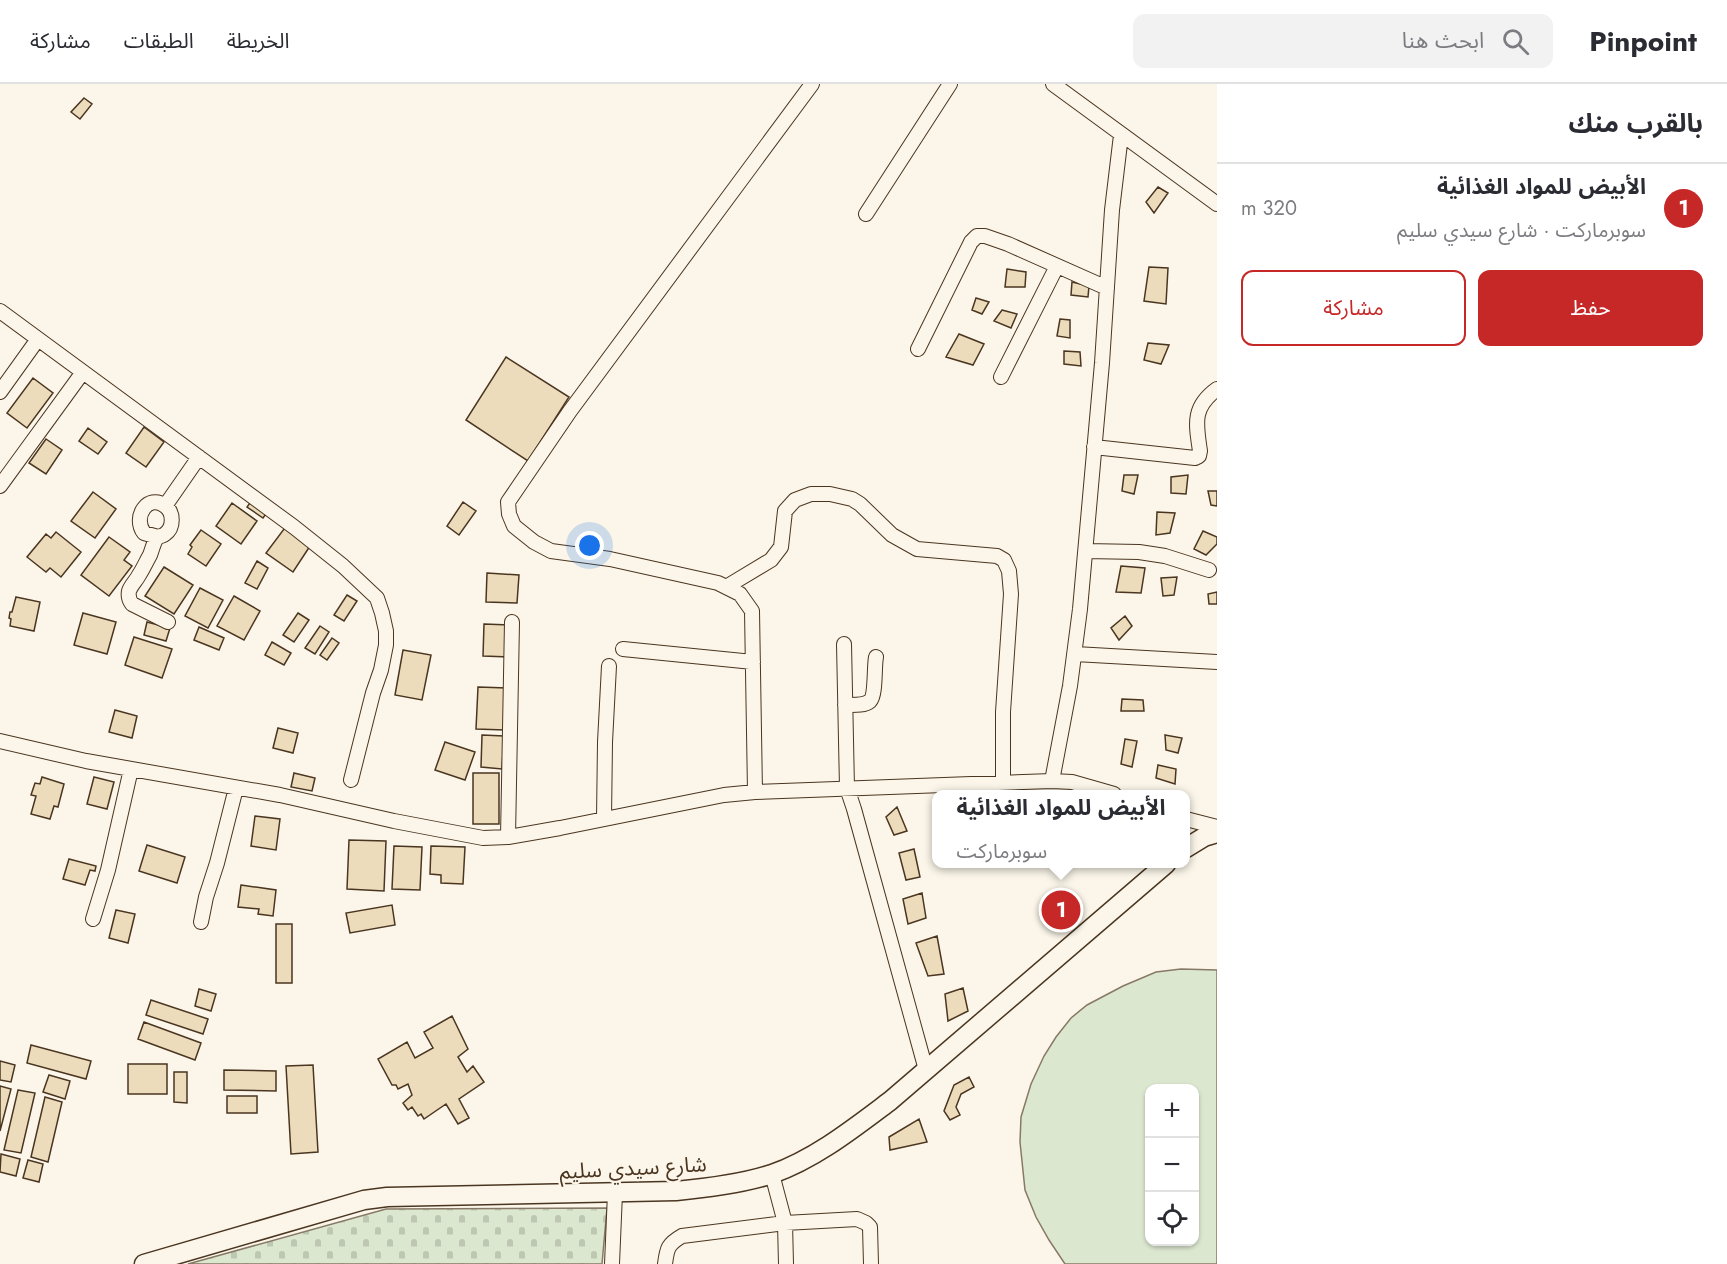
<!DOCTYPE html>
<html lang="ar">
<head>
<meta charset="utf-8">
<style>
	body { margin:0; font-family:Jost,"Noto Sans Arabic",sans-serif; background:#f2f2f3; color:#2b2b33; direction:rtl }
	.controls { position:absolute; right:18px; bottom:18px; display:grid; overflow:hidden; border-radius:12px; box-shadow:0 2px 4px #0004 }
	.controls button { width:54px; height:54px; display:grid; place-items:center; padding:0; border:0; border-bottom:2px solid #e1e1e2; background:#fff; color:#2b2b33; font:30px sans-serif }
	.you { position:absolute; left:590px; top:462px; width:21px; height:21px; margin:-15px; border:4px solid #fff; border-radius:50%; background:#1a73e8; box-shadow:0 0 0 9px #1a73e833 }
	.badge { display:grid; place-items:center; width:39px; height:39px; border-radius:50%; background:#c62828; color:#fff; font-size:20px; font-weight:700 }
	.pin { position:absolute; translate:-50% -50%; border:3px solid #fff; box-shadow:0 2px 6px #0006 }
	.popup { position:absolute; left:932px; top:706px; width:258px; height:78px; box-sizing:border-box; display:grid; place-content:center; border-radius:12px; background:#fff; filter:drop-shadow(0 2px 4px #0005); font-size:20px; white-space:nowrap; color:#7c7c81 }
	.popup b { font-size:22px; color:#2b2b33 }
	.popup::after { content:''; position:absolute; left:50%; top:100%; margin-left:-12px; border:12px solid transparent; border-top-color:#fff }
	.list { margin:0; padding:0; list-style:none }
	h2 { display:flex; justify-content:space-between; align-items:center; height:78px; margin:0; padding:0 24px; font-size:26px }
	h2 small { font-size:20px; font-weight:400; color:#7c7c81 }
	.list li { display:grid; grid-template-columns:39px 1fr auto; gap:18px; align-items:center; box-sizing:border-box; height:90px; padding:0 24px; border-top:2px solid #e1e1e2 }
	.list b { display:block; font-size:22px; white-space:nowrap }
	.list p { margin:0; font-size:20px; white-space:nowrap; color:#7c7c81 }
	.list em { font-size:20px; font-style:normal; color:#7c7c81 }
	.actions { display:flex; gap:12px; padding:18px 24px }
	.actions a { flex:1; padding:14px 0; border:2px solid #c62828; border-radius:12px; text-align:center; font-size:21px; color:#c62828 }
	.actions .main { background:#c62828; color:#fff }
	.icon { flex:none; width:33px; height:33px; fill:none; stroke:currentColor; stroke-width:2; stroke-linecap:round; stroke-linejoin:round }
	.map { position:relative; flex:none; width:1217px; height:1180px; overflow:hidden; direction:ltr }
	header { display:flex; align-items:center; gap:36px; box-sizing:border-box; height:84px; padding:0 30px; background:#fff; border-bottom:2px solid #e1e1e2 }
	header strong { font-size:28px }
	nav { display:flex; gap:33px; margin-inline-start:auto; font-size:21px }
	.search { width:420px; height:54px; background:#f2f2f3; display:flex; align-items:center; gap:15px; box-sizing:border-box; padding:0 21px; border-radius:12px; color:#7c7c81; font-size:22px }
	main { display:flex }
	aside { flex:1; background:#fff }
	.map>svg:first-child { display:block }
	.grass { fill:#dce7d0; stroke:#887966; stroke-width:1.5; fill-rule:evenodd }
	.cemetery { fill:url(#cemetery-stones); stroke:#887966; stroke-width:1.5 }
	.building { fill:#ecdcbc; stroke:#4a3520; stroke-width:1.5 }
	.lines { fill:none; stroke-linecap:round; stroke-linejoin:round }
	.minor-casing { stroke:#4a3520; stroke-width:16 }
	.major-casing { stroke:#4a3520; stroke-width:21 }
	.minor { stroke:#fbf6e9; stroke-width:14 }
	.major { stroke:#fbf6e9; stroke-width:18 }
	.labels { text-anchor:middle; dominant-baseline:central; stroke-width:4.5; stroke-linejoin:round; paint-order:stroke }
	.street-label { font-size:21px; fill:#4a3520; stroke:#fbf6e9 }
</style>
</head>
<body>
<header>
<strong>Pinpoint</strong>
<div class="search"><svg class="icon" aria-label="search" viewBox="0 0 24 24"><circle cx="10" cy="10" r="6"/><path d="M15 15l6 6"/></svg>ابحث هنا</div>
<nav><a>الخريطة</a><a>الطبقات</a><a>مشاركة</a></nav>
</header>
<main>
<aside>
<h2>بالقرب منك<small></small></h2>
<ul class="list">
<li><span class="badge">1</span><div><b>الأبيض للمواد الغذائية</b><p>سوبرماركت · شارع سيدي سليم</p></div><em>320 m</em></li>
</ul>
<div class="actions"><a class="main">حفظ</a><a>مشاركة</a></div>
</aside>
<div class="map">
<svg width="1217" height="1180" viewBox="0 0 1217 1180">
	<defs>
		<pattern id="cemetery-stones" width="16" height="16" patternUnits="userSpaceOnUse" patternTransform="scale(1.5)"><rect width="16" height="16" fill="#dce7d0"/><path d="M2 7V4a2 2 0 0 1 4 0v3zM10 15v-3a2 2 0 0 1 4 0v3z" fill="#bec7b2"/></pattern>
	</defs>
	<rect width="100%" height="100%" fill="#fbf6e9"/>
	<path class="grass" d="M1181 885 1217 886V1180H1065L1049 1156 1036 1133 1025 1106 1020 1058 1021 1033 1031 1000 1044 972 1056 953 1071 934 1087 921 1123 902 1156 888ZM1150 1004H1194V1158H1150Z"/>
	<path class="cemetery" d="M607 1124 602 1180H188L386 1125Z"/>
	<path class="building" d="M84 14 92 20 80 35 71 28Z
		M1158 103 1168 109 1154 129 1146 118Z
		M1149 183 1168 184 1166 220 1144 217Z
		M1007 185 1026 188 1025 203H1005Z
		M1072 198 1089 202 1088 213 1071 211Z
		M976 214 989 218 982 230 972 226Z
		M1002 226 1017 230 1011 244 994 237Z
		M1060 235 1070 236V254L1057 252Z
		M959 250 984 260 973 281 946 273Z
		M1148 259 1169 261 1161 280 1144 276Z
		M1064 267 1080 268 1081 282 1064 280Z
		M506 273 569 313 528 377 466 336Z
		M33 294 53 309 27 344 7 329Z
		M144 343 164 358 146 383 126 369Z
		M88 344 107 358 98 370 79 357Z
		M46 355 62 366 46 390 29 379Z
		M1124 391H1138L1134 410 1122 407Z
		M1188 391 1186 410 1171 409V393Z
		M1208 407H1217V422L1211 421Z
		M93 408 116 425 95 454 71 437Z
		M252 416 268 427 263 434 247 423Z
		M463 418 476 427 459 451 447 442Z
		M232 419 257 437 241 460 216 442Z
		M1157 428 1175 429 1170 449 1156 451Z
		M287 441 310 462 293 488 266 469Z
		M201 446 221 460 206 482 188 470 192 463 190 461Z
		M1203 447 1217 453V460L1206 471 1194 465Z
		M56 448 81 468 61 493 50 484 46 488 27 473 46 450 51 454Z
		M109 453 130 468 124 476 132 482 109 512 81 491Z
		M257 477 268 484 257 505 245 499Z
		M1121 482 1145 484 1141 509 1116 508Z
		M164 483 193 501 174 530 145 512Z
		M487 489 519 491 517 519 486 518Z
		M1177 493 1174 511 1163 512 1161 494Z
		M200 504 223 516 208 544 185 532Z
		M1217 508V520H1209L1208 510Z
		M347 511 357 517 344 537 334 531Z
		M234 512 260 527 244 556 217 542Z
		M16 513 40 518 34 547 10 542 11 535 9 534 10 528H12Z
		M83 529 116 538 107 570 74 561Z
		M298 529 309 536 294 558 283 551Z
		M1125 532 1132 542 1119 556 1111 544Z
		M147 538 170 544 166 557 144 551Z
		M484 540 511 541 510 573 483 572Z
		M320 542 329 548 315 570 305 564Z
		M199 543 224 554 219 566 194 556Z
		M134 553 172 565 162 594 125 581Z
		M332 554 339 559 327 576 320 571Z
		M272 558 291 569 284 581 265 571Z
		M403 566 431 571 422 616 395 611Z
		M478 603 507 604 505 646 476 645Z
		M1122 615 1143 616 1144 627H1121Z
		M115 626 137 632 132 654 109 648Z
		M278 644 298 649 293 669 273 664Z
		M482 651 504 652 502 685 481 683Z
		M1165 651 1182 654 1178 669 1166 666Z
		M1125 655 1137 657 1132 683 1121 680Z
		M445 658 475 668 465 696 435 686Z
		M1158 681 1176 685 1175 700 1156 694Z
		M294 689 315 694 312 707 291 703Z
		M473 689H499V740H473Z
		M42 693 64 700 58 723 54 722 50 735 31 730 36 712 31 711 35 699 40 700Z
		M94 693 114 698 107 725 87 720Z
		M897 723 907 747 894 751 886 733Z
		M255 732 280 735 276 766 251 762Z
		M349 756 386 757 384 807 347 805Z
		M147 761 185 773 177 799 139 787Z
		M394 762 422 763 420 806 392 805Z
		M431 762 465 763 463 800 441 799V791L430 790Z
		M914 765 920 793 906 796 899 769Z
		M69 775 96 782 95 787 90 786 85 801 63 795Z
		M241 801 276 806 273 832 258 830 259 825 238 823Z
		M922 809 926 834 908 840 903 815Z
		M392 821 395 841 350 849 346 829Z
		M116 826 135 830 128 859 109 854Z
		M276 840H292V899H276Z
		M937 852 944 890 928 892 916 859Z
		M963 904 968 927 948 937 945 910Z
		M199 905 216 910 211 927 195 922Z
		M151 916 208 935 203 950 146 931Z
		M452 932 468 965 458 973 467 988 473 982 484 998 459 1015 469 1034 458 1040 446 1020 424 1035 421 1030 418 1032 412 1023 408 1026 403 1019 412 1011 408 1000 398 1005 396 1001H392L378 975 407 958 415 974 433 964 424 948Z
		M144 938 201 959 195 976 138 955Z
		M31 961 91 977 86 995 27 979Z
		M0 977 15 981 11 998 0 996Z
		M128 980H167V1010H128Z
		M313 981 318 1068 291 1070 286 982Z
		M224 986 276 987V1007L224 1006Z
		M174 988H187V1019L174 1018Z
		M49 991 70 997 65 1015 43 1008Z
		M969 993 974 1003 961 1010 956 1023 960 1031 950 1036 944 1027 954 1001Z
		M0 1002 11 1005 0 1047Z
		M18 1006 35 1009 21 1069 4 1066Z
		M227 1012H257V1029H227Z
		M45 1013 62 1018 48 1078 31 1073Z
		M919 1035 927 1058 890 1066 889 1053Z
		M1 1070 20 1075 16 1092 0 1088Z
		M28 1076 43 1080 39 1098 23 1094Z"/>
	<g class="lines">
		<g class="minor-casing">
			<path id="minor" d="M1053 0 1217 120
				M866 130 950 0
				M0 227 294 443 343 482 377 514 382 529 386 547V561L381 586 373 609 351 696
				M918 265 971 158 977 152H985L1008 160 1107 204
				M1001 293 1057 182
				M0 308 38 255
				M1094 363 1195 374 1199 372 1200 367C1196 340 1192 323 1217 305
				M0 402 83 288
				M165 422 199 373
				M158 453 144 449C132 433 148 409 165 422 174 428 174 444 165 450 163 452 159 452 157 454 154 457 152 466 150 471 146 478 143 485 139 491 136 497 131 501 129 507 128 512 129 516 132 520L168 538
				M1086 467 1139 468 1165 472 1209 486
				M726 503 771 476 781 463 785 427 795 416 811 410H830L852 415 860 420 892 451 917 465 997 472 1004 476 1009 487 1011 510 1003 628V698
				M844 560 847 704 854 725 926 986
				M623 565 753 578
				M1075 570 1217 578
				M845 621C853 621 864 622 870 617 876 611 874 583 876 573
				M0 657 86 677 280 711 394 737 483 754 508 753 560 744 724 711 755 708 1052 697 1072 698 1114 710
				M1052 697 1070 602 1080 525 1102 279 1112 126 1121 51
				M755 708 752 527 740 510 718 499 610 475 551 467 534 458 514 442 509 430 508 418 570 327 812 0
				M604 735 605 658 609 582
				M1186 735 1217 743
				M508 753 512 538
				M93 835 108 786 131 685
				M201 838 206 813 217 779 236 704
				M772 1090 785 1139 786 1180
				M612 1180 615 1109
				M665 1180C667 1164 668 1160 682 1152L785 1139 857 1135 866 1139 870 1143 871 1180"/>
		</g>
		<g class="major-casing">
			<path id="major" d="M1186 764 1204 753 1217 749
				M144 1180 364 1116 387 1113 676 1107C708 1104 742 1100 772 1090 815 1075 854 1044 890 1017L1166 780"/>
		</g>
		<use href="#minor" class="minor"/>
		<use href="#major" class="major"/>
	</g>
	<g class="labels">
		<g class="street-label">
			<text transform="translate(633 1084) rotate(-3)">شارع سيدي سليم</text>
		</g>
	</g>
</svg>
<div class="controls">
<button>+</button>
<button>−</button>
<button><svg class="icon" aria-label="locate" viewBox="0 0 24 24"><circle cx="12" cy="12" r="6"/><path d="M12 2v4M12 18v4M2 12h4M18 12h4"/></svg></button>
</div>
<div class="you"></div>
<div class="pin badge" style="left:1061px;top:826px">1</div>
<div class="popup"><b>الأبيض للمواد الغذائية</b>سوبرماركت</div>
</div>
</main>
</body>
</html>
